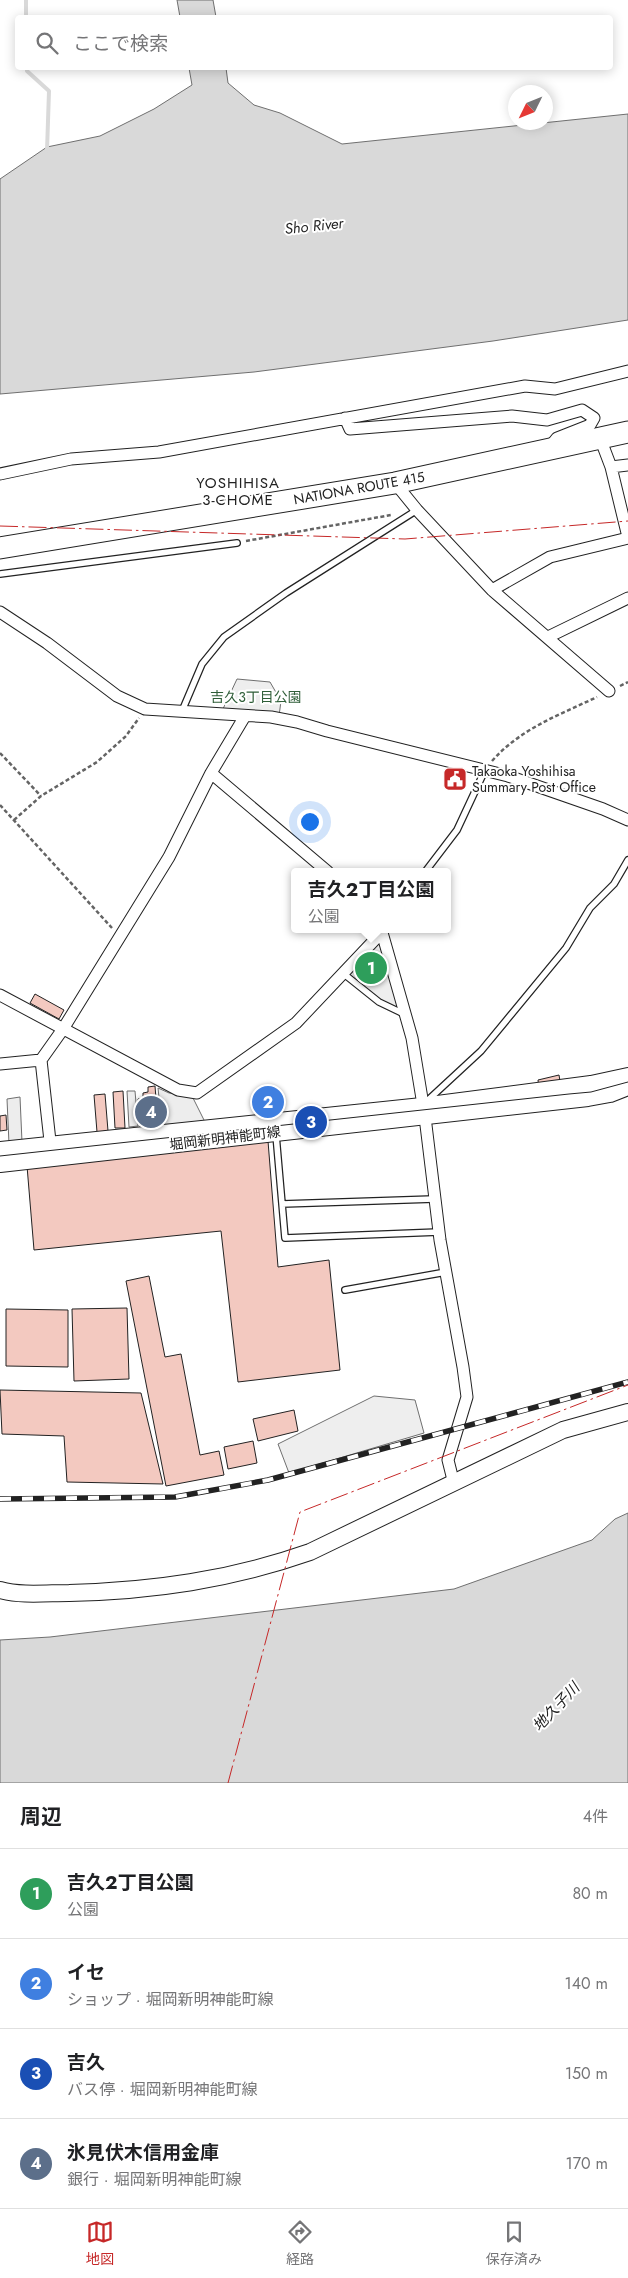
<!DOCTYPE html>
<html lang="ja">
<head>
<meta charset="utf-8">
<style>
	body { margin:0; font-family:Jost,"Noto Sans JP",sans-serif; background:#f2f2f2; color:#202124 }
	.compass { position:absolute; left:508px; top:85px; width:45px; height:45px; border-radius:50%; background:#fff; box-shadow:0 2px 12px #0003; rotate:227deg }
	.you { position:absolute; left:309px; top:821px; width:18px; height:18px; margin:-12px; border:4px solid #fff; border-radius:50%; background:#1a73e8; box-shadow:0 0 0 8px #1a73e833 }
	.badge { display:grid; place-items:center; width:32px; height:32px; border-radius:50%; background:#c62828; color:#fff; font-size:16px; font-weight:700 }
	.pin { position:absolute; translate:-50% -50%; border:2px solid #fff; box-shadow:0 1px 5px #0006 }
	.popup { position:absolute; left:291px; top:868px; width:160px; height:65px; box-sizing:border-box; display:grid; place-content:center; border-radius:5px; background:#fff; filter:drop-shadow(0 1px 4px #0005); font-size:16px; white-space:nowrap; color:#757577 }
	.popup b { font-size:19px; color:#202124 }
	.popup::after { content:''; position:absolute; left:50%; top:100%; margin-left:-10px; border:10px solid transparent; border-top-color:#fff }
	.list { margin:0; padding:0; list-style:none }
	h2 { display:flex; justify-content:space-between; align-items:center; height:65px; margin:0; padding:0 20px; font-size:21px }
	h2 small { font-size:16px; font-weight:400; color:#757577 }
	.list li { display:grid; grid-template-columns:32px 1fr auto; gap:15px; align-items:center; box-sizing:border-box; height:90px; padding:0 20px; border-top:1px solid #e0e0e0 }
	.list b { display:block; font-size:19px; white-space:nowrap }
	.list p { margin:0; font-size:16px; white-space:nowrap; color:#757577 }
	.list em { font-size:16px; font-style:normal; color:#757577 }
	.icon { flex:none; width:28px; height:28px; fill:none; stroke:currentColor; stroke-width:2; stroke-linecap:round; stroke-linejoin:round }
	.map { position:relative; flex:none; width:628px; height:1783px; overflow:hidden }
	.search { position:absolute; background:#fff; box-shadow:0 2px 12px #0003; left:15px; right:15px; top:15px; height:55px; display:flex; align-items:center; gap:12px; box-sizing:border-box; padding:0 18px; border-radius:5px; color:#757577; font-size:19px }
	.sheet { height:425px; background:#fff }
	nav { display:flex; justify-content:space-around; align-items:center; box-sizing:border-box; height:70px; border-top:1px solid #e0e0e0; background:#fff; font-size:14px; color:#757577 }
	nav a { display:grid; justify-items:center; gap:2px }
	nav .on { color:#c62828 }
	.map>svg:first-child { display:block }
	.green { fill:#eee; stroke:#6f6f6f }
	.parking { fill:#ededed; stroke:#6f6f6f }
	.water { fill:#d9d9d9; stroke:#6f6f6f }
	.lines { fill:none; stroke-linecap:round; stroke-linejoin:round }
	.stream { stroke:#d9d9d9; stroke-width:4 }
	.building { fill:#f3c9c0; stroke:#222 }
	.lane-casing { stroke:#222; stroke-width:8 }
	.street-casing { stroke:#222; stroke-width:13 }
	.secondary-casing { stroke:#222; stroke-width:18 }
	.highway-casing { stroke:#222; stroke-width:23 }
	.path { stroke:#646464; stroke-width:2.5; stroke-dasharray:4 2.5; stroke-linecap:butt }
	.lane { stroke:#fff; stroke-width:5.5 }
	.street { stroke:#fff; stroke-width:11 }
	.secondary { stroke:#fff; stroke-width:16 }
	.highway { stroke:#fff; stroke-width:21 }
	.tram { stroke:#222; stroke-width:1 }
	.rail-casing { stroke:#222; stroke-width:5.5 }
	.rail { stroke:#fff; stroke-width:4; stroke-dasharray:11; stroke-linecap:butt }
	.power { stroke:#c62828; stroke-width:1; stroke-dasharray:18 4 2.5 4; stroke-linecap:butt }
	.labels { text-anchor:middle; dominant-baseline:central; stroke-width:4; stroke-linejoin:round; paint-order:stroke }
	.street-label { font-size:14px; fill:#222; stroke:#fff }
	.park-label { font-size:14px; fill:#2f5e38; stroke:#fff }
	.poi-label { font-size:14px; fill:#222; stroke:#fff; text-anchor:start }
	.water-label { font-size:15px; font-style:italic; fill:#222; stroke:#fff }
	.neighbourhood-label { font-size:15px; letter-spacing:1px; fill:#222; stroke:#fff }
</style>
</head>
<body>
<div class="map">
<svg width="628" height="1783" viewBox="0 0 628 1783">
	<rect width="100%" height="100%" fill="#fff"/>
	<path class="green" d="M237 679 270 682 281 701 279 716 222 711Z
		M383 931 406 1016 379 1002 344 974Z
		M374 1396 415 1400 424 1433 289 1473 278 1444Z"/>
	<path class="parking" d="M158 1088 169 1093 191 1094 205 1122 162 1126Z
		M127 1091H135L138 1126 129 1127Z
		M20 1097 22 1142 9 1144 7 1099Z"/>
	<path class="water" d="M177 0H213L216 17H180Z
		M189 68H226L228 83 254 105 280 113 342 144 628 114V320L493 341 254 372 0 394V179L47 147 100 136 154 109 192 85Z
		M628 1513V1783H0V1640L50 1637 454 1589 592 1540 615 1519Z"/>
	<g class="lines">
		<path class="stream" d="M26 0V18
			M27 68V71L49 91 47 151"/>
	</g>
	<path class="building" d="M35 994 64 1010 59 1019 30 1003Z
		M559 1075 561 1087 539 1089 538 1080Z
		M155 1086 158 1124 140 1125 138 1099 143 1098V1093L148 1092V1087Z
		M123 1091 125 1128H115L113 1092Z
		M105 1094 108 1131 97 1132 94 1095Z
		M6 1115 7 1130 0 1131V1116Z
		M268 1141 278 1267 329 1260 340 1370 238 1382 221 1231 34 1250 27 1166Z
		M149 1276 165 1357 181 1354 200 1455 219 1451 224 1475 166 1486 126 1281Z
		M127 1308 129 1379 74 1381 72 1309Z
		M6 1309 68 1310V1367L6 1366Z
		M0 1390 141 1393 163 1484 67 1482 64 1436 2 1434Z
		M294 1410 298 1431 258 1441 253 1419Z
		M253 1441 257 1463 228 1469 224 1447Z"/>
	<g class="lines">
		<g class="lane-casing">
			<path id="lane" d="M0 574 237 543
				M182 711 202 664 224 637 286 593 417 510
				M425 872 457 830 485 770
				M344 974 379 1002 404 1014
				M427 1101 481 1051 566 948 590 908 614 884 628 860
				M276 1135 285 1238 439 1232
				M282 1204 434 1199
				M345 1290 446 1272"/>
		</g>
		<g class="street-casing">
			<path id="street" d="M345 418 350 429 512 416 547 420 582 410 594 418 590 425 557 438 553 443
				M600 438 611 467 628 537
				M611 467 628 465
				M0 474 71 459 159 452 525 386 555 389 628 371
				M395 483 417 510 492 590 609 691
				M492 590 550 557 628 538
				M0 612 47 643 117 696 145 709 271 717 297 722 327 731 508 776 603 809 628 820
				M548 637 628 598
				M211 773 328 872
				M381 929 412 1038 425 1117 440 1240 463 1367 467 1397 448 1460 454 1484
				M0 995 178 1090 197 1093 296 1023 383 931
				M0 1064 41 1060
				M51 1150 41 1060 63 1029 169 857 211 773 245 716"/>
		</g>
		<g class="secondary-casing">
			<path id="secondary" d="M0 1150 422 1106 591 1084 628 1076
				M0 1164 588 1098 610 1094 628 1087
				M0 1590C21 1596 47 1593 69 1593 152 1591 230 1580 310 1552L563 1430 628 1412"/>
		</g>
		<g class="highway-casing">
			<path id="highway" d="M0 548 395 483 628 432"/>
		</g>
		<path class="path" d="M246 541 391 515
			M620 686 628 682
			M0 753 41 796
			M492 761C520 729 559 715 597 697
			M0 805 112 928
			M14 820 41 796 97 762 126 736 139 718"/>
		<use href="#lane" class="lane"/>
		<use href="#street" class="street"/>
		<use href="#secondary" class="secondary"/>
		<use href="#highway" class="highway"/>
		<path class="tram" d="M0 1156 569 1094 591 1092 628 1082"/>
		<g class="rail-casing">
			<path id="rail" d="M0 1499 175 1497 268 1480 628 1382"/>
		</g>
		<use href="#rail" class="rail"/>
		<path class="power" d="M0 526 405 539 628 521
			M228 1783 300 1512 628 1385"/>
	</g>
	<defs>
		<g id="civic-square" transform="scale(1.25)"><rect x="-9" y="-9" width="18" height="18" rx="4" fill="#c62828" stroke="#fff"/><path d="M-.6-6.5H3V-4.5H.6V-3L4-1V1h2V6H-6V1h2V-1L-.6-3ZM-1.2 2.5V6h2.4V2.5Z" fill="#fff"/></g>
	</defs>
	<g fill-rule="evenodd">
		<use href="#civic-square" x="455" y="779"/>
	</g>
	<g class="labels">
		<g class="street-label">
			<text transform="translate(359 488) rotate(-10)">NATIONA ROUTE 415</text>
			<text transform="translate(225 1138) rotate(-7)">堀岡新明神能町線</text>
		</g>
		<g class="park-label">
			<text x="256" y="697">吉久3丁目公園</text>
		</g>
		<g class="poi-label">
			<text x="472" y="771">Takaoka Yoshihisa<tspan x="472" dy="16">Summary Post Office</tspan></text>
		</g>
		<g class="water-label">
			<text transform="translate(314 226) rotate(-6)">Sho River</text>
			<text transform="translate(556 1707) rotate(-47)">地久子川</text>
		</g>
		<g class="neighbourhood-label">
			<text x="238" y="483">YOSHIHISA<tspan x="238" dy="17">3-CHOME</tspan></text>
		</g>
	</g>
</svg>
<svg class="compass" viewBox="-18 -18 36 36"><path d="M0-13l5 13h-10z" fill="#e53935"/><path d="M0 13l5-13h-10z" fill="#757577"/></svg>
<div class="you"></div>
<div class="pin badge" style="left:371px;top:968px;background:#2e9e5b">1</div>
<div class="popup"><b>吉久2丁目公園</b>公園</div>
<div class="pin badge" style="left:268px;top:1102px;background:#3f7fe0">2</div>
<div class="pin badge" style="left:311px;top:1122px;background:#1a4fb4">3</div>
<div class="pin badge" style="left:151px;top:1112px;background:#5c6f8a">4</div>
<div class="search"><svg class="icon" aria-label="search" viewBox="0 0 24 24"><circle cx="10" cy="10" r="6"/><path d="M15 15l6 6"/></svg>ここで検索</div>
</div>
<section class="sheet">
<h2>周辺<small>4件</small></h2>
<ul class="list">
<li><span class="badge" style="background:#2e9e5b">1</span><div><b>吉久2丁目公園</b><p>公園</p></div><em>80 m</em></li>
<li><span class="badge" style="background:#3f7fe0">2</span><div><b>イセ</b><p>ショップ · 堀岡新明神能町線</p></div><em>140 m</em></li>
<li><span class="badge" style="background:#1a4fb4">3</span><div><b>吉久</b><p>バス停 · 堀岡新明神能町線</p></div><em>150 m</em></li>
<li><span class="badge" style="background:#5c6f8a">4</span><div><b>氷見伏木信用金庫</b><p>銀行 · 堀岡新明神能町線</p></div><em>170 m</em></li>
</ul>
</section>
<nav>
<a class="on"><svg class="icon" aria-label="map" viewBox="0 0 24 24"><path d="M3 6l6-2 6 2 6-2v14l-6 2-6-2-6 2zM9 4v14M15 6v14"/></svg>地図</a>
<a><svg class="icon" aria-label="directions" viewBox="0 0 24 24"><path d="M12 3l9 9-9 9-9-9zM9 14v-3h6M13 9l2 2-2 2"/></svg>経路</a>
<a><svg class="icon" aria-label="saved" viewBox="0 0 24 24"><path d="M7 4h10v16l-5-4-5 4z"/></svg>保存済み</a>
</nav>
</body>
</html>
